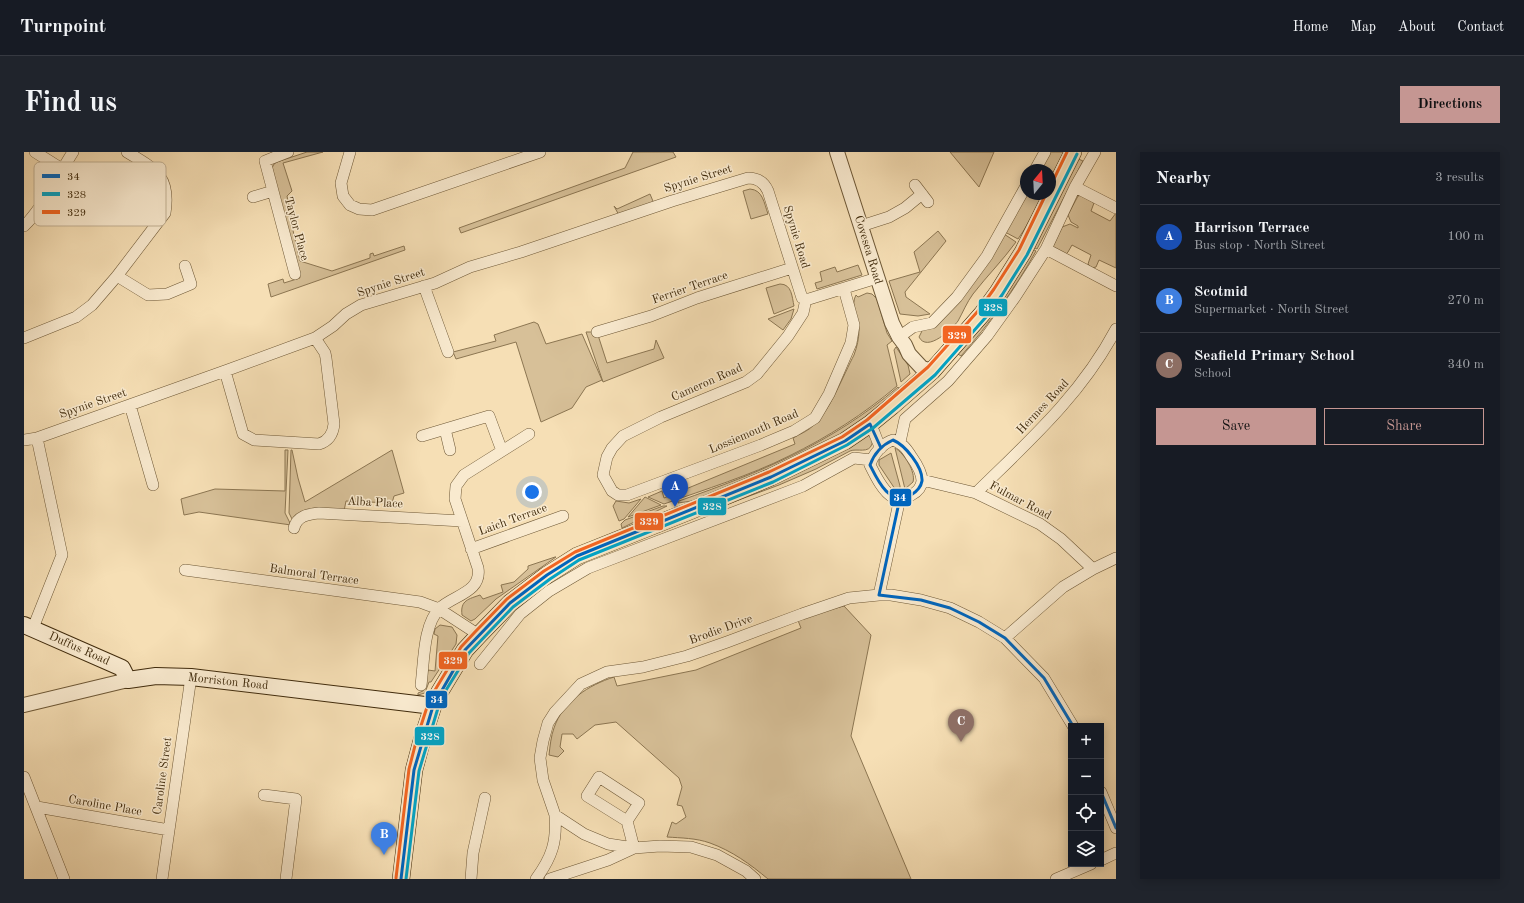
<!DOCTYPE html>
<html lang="en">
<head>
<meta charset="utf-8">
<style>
	body { margin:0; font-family:"Old Standard TT",serif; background:#20242c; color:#f1f3f6 }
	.controls { position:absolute; right:12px; bottom:12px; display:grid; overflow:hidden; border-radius:0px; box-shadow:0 2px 10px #0003 }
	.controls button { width:36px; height:36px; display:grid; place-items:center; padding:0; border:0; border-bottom:1px solid #363941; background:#171b24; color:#f1f3f6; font:20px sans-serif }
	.compass { position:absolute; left:996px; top:12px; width:36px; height:36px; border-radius:50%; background:#171b24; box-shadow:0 2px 10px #0003; rotate:18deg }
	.you { position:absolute; left:508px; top:340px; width:14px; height:14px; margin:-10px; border:3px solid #fff; border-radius:50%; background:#1a73e8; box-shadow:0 0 0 6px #1a73e833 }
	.badge { display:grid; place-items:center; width:26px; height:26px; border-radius:50%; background:#c59692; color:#fff; font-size:13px; font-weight:700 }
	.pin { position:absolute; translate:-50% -33px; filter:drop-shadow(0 1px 2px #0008) }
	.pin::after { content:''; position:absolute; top:21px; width:14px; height:12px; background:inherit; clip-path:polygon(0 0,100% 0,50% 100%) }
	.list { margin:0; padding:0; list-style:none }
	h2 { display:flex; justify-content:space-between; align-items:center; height:52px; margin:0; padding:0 16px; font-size:17px }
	h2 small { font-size:13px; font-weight:400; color:#9ea1a6 }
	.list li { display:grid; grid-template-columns:26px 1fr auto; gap:12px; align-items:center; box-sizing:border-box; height:64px; padding:0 16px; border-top:1px solid #363941 }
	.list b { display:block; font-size:15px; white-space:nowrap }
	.list p { margin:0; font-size:13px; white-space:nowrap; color:#9ea1a6 }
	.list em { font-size:13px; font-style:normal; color:#9ea1a6 }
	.actions { display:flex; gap:8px; padding:12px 16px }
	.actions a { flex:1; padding:9px 0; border:1px solid #c59692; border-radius:0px; text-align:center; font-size:14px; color:#c59692 }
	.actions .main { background:#c59692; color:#111 }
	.icon { flex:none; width:22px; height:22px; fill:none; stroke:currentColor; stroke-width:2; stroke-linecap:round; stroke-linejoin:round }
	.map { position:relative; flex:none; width:1092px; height:727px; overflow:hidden; border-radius:0px }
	header { display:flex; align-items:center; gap:24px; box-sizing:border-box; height:56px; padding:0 20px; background:#171b24; border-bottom:1px solid #363941 }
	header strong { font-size:19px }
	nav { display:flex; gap:22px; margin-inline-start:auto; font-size:14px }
	.intro { display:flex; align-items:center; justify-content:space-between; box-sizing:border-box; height:96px; padding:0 24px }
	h1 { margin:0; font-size:28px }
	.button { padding:10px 18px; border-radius:0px; background:#c59692; color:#111; font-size:14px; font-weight:700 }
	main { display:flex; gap:24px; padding:0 24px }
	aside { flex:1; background:#171b24; border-radius:0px; box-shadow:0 2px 10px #0003 }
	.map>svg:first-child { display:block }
	.green { fill:#d7c098; stroke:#8c7652 }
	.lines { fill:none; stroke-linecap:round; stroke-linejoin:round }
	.minor-casing { stroke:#6e5836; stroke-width:12 }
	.tertiary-casing { stroke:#6e5836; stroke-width:16 }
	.secondary-casing { stroke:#402b0c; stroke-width:18 }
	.primary-casing { stroke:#402b0c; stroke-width:18 }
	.minor { stroke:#f9eacf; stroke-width:11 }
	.tertiary { stroke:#f9eacf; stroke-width:14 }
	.secondary { stroke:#f9eacf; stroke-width:16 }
	.primary { stroke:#f6dfb5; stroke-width:17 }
	.bus-1-casing { stroke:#f9eacf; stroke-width:6 }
	.bus-2-casing { stroke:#f9eacf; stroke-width:6 }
	.bus-3-casing { stroke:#f9eacf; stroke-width:6 }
	.bus-1 { stroke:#0065bd; stroke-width:3 }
	.bus-2 { stroke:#03a3c4; stroke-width:3 }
	.bus-3 { stroke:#f26522; stroke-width:3 }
	.labels { text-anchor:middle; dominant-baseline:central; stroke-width:3; stroke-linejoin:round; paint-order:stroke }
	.street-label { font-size:12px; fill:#402b0c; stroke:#f9eacf }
	.key { fill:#f9eacf; stroke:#c2b194; stroke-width:1 }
	.key-label { font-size:11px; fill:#402b0c }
	.line-badge { stroke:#f9eacf; stroke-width:1.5 }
	.badge-label { font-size:11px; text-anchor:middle; font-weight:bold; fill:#fff }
</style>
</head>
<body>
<header>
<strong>Turnpoint</strong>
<nav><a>Home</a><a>Map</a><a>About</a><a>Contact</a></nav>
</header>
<div class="intro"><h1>Find us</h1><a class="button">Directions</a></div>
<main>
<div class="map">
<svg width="1092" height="727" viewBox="0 0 1092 727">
	<rect width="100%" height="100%" fill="#f6dfb5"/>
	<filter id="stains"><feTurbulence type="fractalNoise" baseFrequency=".005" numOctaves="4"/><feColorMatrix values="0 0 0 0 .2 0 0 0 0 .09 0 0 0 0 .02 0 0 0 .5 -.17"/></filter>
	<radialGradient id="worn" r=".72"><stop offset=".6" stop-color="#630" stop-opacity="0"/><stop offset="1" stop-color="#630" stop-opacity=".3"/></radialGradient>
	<path class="green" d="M283 0H299L259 11 268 39 263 44 269 72 268 74 276 109 308 119 346 106V102L349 101 350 104 380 94 381 98 247 145 244 132 259 127 260 131 276 126 248 16 250 12 253 10Z
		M609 0H649L652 5 437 81 435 76 601 16Z
		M926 0H970L955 35Z
		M1023 0H1040L1026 31V18H1014Z
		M1050 5 1059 9 1013 97 1005 93Z
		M726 37C739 38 740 51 744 62L727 67 719 39Z
		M626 42 631 54 597 67 590 54 593 57Z
		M1002 42H1020L1000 78 994 87 981 80Z
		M1058 43 1070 51 1067 59 1086 69 1092 61V116L1075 108 1072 115 1068 116 1064 112 1067 103 1048 93 1044 100 1042 102 1031 96 1029 94 1038 75 1046 72 1054 76V74L1047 70 1044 63 1054 44Z
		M914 79 922 89 881 140 882 145 906 162 894 164 876 162 865 129 896 120 890 100Z
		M980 82 992 90C979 108 963 124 949 142 943 150 939 160 934 169 928 177 903 201 895 185L898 179 895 177 905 175Z
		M1005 95 1012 99C991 137 965 172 937 204L934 202Z
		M834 113 838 123 793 137 791 131 798 129 796 120 811 115 813 120Z
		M756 132C768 132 768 145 770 154L750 162 742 136Z
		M843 141 848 142 853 147 863 181 868 189 863 193 873 234C840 262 804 285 765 304 725 324 682 337 640 352L624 345 638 339 640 346 771 292 769 286C776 282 784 279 790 273 805 260 820 222 830 203 833 195 835 186 835 178 834 167 826 153 832 143L834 145Z
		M770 157 767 167 759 178 744 167Z
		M510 170 514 172 522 192 558 182 578 228 562 235 548 256 517 270 492 190 432 207 429 200 472 189 470 183Z
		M562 180H573L583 211 630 197 632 188 640 206 579 230Z
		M872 195 884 213 886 222 877 230 870 198Z
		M874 235 877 239 826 279 681 347 654 351 655 349C737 320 807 292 874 235Z
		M844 283C847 286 849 288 848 292 845 302 833 296 826 299L792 317 755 333 610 387Z
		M871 296C880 301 892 320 889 330L881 337Z
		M261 298H264L261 361 267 373 175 360 160 363 157 347 191 337 261 339Z
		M267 298H268L274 326 281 350 368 298 380 341 370 344 368 351 322 349 320 359 269 369 265 361Z
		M867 301 876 334V338L871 337 855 313V308Z
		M621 345 637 353 604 365Z
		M617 347 600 367 595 369 589 354 592 349 605 351Z
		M639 354H643L598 376 597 372 601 368Z
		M531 405H532L472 447 451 467 447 469 438 463C436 448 445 447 456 443L459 447 479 440 477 433 490 430 504 417V414Z
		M820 454 847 483 827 584 887 727H744C726 712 708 699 686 691 672 686 657 686 643 685L648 670 652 672 662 665 658 654 653 653 658 635 655 626 592 570 571 573 553 587 549 582H538L536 595 540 599 534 605 525 603C526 594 527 584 530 576 539 549 565 533 590 525L593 534 672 518 777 476 773 466Z
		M416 473 428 475 433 483 432 492 407 530H405L402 538 404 540 394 543V541L399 539 404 518 411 519 414 484 410 482 411 477Z"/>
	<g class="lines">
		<g class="minor-casing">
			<path id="minor" d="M11 0 38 17
				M264 0 241 9 271 122
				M326 0 317 31 319 44 326 53 335 57 348 58 516 0
				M1011 18 1021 0
				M891 33 904 50
				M1051 35 1092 56
				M229 45 249 39
				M0 74C19 56 34 23 49 0
				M837 74 865 65 881 56 898 42
				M1022 97 1092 134
				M93 124 124 143 143 142 167 132 161 114
				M400 134 424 200
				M820 137 830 173 827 191 805 242 791 266 770 279 737 293 603 343H594L588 339 579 323 583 305 588 296 599 284 637 265 722 230 733 222 764 184 779 161 782 147H785L853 126
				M573 180 627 164 673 146 768 116
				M875 185 889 175 908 171 933 145 963 104 1002 34
				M0 186 52 165 68 153 93 124 141 61C147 24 131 17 103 0
				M201 219 219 282 230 288 295 292C305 289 309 282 310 272L302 206 301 201 291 186
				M106 253 129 333
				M846 272C851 280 852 288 857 296
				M421 277 426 298
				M398 284 465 264 478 299
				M0 288 13 286 201 219 291 186 309 174 322 162 337 153 411 131 446 115 497 100 648 49 724 26C733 26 740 30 744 39L778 146 782 147
				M869 288C878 291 882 296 887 304 892 311 898 320 898 329 897 341 880 349 869 345 859 340 851 323 846 313 849 302 859 291 869 288Z
				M876 290 881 267 924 229 963 184 991 145 1022 97 1051 35 1071 0
				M898 328 952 341 1016 372 1037 387 1069 417
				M952 341C1005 289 1057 243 1092 177
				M270 376C273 364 284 362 295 361L438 369
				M447 397 539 364
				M161 418 396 450 415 457 455 483
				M855 443 876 346
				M9 476 38 403 13 286
				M981 486 1039 435 1069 417 1092 406
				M456 512 496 462 525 439 564 416 779 334 830 306 847 308
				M397 533C400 511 399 472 416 456 430 443 458 440 454 416L431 347 432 334 440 323 505 282
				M0 625 40 727
				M1077 640 1092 676
				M240 643 272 647 262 727
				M13 655 145 678
				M1077 708 1092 701
				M138 727 167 525
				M447 727 449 701 461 646
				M512 727C528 705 533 690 531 663
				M526 727 584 708 610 696 603 669 563 644 575 625 615 651 603 669
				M731 727 722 719 693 703 667 695 636 694 610 696 584 692 560 682 531 663 519 628 516 606 519 589 524 571 531 560 557 532 583 520 619 515 663 504 703 490 778 462 825 446 855 443H867L897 448 926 456 955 470 981 486 1020 526 1049 574
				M1032 727 1067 712"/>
		</g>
		<g class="tertiary-casing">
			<path id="tertiary" d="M813 0 868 171 875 185 881 193 885 202 898 216 908 219
				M0 553 104 528"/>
		</g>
		<g class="secondary-casing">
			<path id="secondary" d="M0 473 98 516 104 528 132 524 167 525 409 554"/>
		</g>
		<g class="primary-casing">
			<path id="primary" d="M377 727 390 618 398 588 409 554 415 541 441 498 455 483 486 451 523 423 553 404 666 359 747 325 821 289 846 272 868 254 908 219 958 162 974 140 999 100 1049 0"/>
		</g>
		<use href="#minor" class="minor"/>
		<use href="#tertiary" class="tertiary"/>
		<use href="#secondary" class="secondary"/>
		<use href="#primary" class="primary"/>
		<g class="bus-1-casing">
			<path id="bus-1" d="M869 288C881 293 899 315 898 329 897 335 892 340 887 343 865 354 854 329 846 313 850 302 858 293 869 288Z
				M876 346 855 443 897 448 926 456 955 470 981 486 1020 526 1049 574
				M1077 640 1092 676
				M377 727 390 618 409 554 441 498 486 451 523 423 553 404 747 325 821 289 846 272 857 296"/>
		</g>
		<g class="bus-2-casing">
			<path id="bus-2" d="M382 727 395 619 414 556 419 543 445 501 489 455 526 427 555 408 749 330 823 293 849 276 911 223 962 165 978 143 1003 103 1053 2"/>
		</g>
		<g class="bus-3-casing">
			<path id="bus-3" d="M1026 35 1043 0
				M372 726 385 617 393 586 404 552 411 538 437 495 451 480 483 447 520 419 551 400 745 320 818 285 843 268 904 215 954 159 970 137 995 98 1022 42"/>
		</g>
		<use href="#bus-1" class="bus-1"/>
		<use href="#bus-2" class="bus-2"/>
		<use href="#bus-3" class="bus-3"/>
	</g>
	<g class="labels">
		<g class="street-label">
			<text transform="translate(674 27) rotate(-17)">Spynie Street</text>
			<text transform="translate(272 77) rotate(75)">Taylor Place</text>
			<text transform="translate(772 85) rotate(73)">Spynie Road</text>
			<text transform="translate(844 98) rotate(73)">Covesea Road</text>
			<text transform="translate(367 131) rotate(-18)">Spynie Street</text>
			<text transform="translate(666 136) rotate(-19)">Ferrier Terrace</text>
			<text transform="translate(683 231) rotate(-24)">Cameron Road</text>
			<text transform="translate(69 252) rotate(-19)">Spynie Street</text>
			<text transform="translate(1019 255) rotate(-47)">Hermes Road</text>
			<text transform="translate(730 280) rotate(-23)">Lossiemouth Road</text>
			<text transform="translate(996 349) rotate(28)">Fulmar Road</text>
			<text transform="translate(351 351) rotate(3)">Alba Place</text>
			<text transform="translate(489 368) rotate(-20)">Laich Terrace</text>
			<text transform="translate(290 423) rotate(8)">Balmoral Terrace</text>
			<text transform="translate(697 478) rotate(-20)">Brodie Drive</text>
			<text transform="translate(55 497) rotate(24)">Duffus Road</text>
			<text transform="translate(204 530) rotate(6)">Morriston Road</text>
			<text transform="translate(139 624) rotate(-82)">Caroline Street</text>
			<text transform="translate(81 654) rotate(10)">Caroline Place</text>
		</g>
	</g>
	<rect x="10" y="10" width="132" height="64" rx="6" class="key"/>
	<rect x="18" y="22" width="18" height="4" fill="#0065bd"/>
	<rect x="18" y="40" width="18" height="4" fill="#03a3c4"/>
	<rect x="18" y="58" width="18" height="4" fill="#f26522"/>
	<g class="key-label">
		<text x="43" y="28">34</text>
		<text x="43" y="46">328</text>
		<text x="43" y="64">329</text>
	</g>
	<g class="line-badge">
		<rect x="954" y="146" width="30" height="19" rx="4" fill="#03a3c4"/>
		<rect x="918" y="173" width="30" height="19" rx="4" fill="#f26522"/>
		<rect x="865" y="336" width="23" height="19" rx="4" fill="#0065bd"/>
		<rect x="673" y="345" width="30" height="19" rx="4" fill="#03a3c4"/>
		<rect x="610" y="360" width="30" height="19" rx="4" fill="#f26522"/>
		<rect x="414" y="499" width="30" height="19" rx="4" fill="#f26522"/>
		<rect x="401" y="538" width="23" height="19" rx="4" fill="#0065bd"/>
		<rect x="390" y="574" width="31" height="20" rx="4" fill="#03a3c4"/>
	</g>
	<g class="badge-label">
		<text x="969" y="159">328</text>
		<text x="933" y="187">329</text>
		<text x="876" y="349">34</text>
		<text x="688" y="358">328</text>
		<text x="625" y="373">329</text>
		<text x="429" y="512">329</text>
		<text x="413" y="551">34</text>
		<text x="406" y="588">328</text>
	</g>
	<rect width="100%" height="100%" filter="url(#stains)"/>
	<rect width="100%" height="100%" fill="url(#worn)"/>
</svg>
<div class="controls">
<button>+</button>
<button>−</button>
<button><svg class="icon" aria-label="locate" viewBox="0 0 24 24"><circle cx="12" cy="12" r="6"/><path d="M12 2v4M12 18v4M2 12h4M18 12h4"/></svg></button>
<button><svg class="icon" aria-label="layers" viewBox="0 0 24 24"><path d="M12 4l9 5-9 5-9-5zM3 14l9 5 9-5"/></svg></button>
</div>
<svg class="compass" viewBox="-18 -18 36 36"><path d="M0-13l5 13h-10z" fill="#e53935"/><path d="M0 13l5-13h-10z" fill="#9ea1a6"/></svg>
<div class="you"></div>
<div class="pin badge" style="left:651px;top:355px;background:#1a4fb4">A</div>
<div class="pin badge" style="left:360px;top:703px;background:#3f7fe0">B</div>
<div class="pin badge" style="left:937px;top:590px;background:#8d6e63">C</div>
</div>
<aside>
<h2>Nearby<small>3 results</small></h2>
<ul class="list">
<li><span class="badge" style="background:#1a4fb4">A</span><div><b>Harrison Terrace</b><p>Bus stop · North Street</p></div><em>100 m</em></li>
<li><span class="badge" style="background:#3f7fe0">B</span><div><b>Scotmid</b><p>Supermarket · North Street</p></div><em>270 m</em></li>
<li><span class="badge" style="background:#8d6e63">C</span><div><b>Seafield Primary School</b><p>School</p></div><em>340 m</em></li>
</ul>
<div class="actions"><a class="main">Save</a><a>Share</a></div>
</aside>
</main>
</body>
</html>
